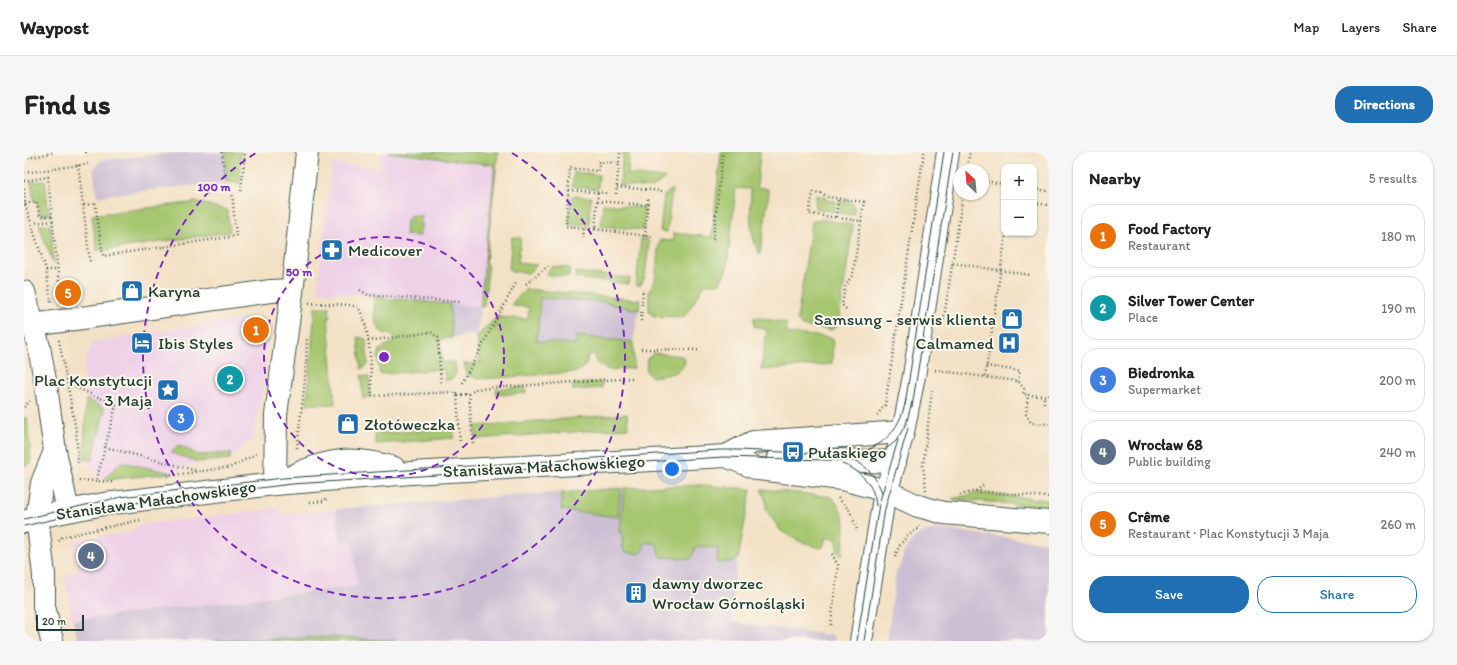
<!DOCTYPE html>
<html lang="en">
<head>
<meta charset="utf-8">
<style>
	body { margin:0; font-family:Itim,sans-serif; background:#f6f6f6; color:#222 }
	.controls { position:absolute; right:12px; top:12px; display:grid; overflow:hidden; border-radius:8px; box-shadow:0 1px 3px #0004 }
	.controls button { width:36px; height:36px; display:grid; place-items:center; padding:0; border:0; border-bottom:1px solid #e0e0e0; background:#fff; color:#222; font:20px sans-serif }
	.compass { position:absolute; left:929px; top:12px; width:36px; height:36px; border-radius:50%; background:#fff; box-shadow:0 1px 3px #0004; rotate:334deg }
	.scale { position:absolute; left:12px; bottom:10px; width:48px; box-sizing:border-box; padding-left:4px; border:2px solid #1f3d34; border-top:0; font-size:11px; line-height:14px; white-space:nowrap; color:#1f3d34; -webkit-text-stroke:3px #fbf7ec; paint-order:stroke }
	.you { position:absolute; left:648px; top:317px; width:14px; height:14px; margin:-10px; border:3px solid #fff; border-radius:50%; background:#1a73e8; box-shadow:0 0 0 6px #1a73e833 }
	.badge { display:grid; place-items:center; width:26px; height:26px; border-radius:50%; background:#1f6fb2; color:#fff; font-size:13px; font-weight:700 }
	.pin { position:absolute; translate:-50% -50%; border:2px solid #fff; box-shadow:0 1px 4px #0006 }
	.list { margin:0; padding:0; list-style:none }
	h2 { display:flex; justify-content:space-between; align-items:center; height:52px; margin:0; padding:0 16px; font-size:17px }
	h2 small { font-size:13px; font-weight:400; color:#767676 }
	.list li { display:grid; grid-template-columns:26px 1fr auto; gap:12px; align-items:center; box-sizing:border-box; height:64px; margin:0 8px 8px; padding:0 8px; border:1px solid #e0e0e0; border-radius:16px }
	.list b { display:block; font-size:15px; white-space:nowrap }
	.list p { margin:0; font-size:13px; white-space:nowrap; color:#767676 }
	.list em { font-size:13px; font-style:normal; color:#767676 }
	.actions { display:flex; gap:8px; padding:12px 16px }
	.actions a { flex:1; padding:9px 0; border:1px solid #1f6fb2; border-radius:16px; text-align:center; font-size:14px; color:#1f6fb2 }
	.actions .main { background:#1f6fb2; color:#fff }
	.map { position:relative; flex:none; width:1025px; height:489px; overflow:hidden; border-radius:16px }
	header { display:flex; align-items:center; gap:24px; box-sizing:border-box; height:56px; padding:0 20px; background:#fff; border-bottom:1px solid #e0e0e0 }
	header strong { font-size:19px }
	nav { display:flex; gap:22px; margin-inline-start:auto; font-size:14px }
	.intro { display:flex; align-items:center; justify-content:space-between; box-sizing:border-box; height:96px; padding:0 24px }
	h1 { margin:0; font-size:28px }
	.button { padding:10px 18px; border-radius:16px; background:#1f6fb2; color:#fff; font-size:14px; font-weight:700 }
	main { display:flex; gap:24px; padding:0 24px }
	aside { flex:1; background:#fff; border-radius:16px; box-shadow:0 1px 3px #0004 }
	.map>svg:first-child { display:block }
	.built { fill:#eed0e7 }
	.industrial { fill:#ccbed3 }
	.green { fill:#a6c66f; stroke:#628252 }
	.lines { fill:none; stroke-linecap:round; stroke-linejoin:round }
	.minor-casing { stroke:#3f564a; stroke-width:24 }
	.major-casing { stroke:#3f564a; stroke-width:24 }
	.path { stroke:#3f564a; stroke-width:2.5; stroke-dasharray:1 3; stroke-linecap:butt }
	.minor { stroke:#fff; stroke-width:22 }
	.major { stroke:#fff; stroke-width:22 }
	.tram { stroke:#1f3d34; stroke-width:1 }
	.ring { fill:none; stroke:#7b2cbf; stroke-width:2; stroke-dasharray:7 5 }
	.labels { text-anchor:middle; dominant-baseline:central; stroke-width:4; stroke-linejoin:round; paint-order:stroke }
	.poi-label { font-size:17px; fill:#1f3d34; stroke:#fbf7ec; text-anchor:start }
	.street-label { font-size:17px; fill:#1f3d34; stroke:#fbf7ec }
	.centre { fill:#7b2cbf; stroke:#fbf7ec; stroke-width:2 }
	.ring-label { font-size:12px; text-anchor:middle; font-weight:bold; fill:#7b2cbf; stroke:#fbf7ec; stroke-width:4; stroke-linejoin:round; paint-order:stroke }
</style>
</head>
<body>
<header>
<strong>Waypost</strong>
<nav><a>Map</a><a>Layers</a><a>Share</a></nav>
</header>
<div class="intro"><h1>Find us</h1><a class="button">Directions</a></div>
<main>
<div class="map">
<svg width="1025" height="489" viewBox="0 0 1025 489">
	<rect width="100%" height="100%" fill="#fbf7ec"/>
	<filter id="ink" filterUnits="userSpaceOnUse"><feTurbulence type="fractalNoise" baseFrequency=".025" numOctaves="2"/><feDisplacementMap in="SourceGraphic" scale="8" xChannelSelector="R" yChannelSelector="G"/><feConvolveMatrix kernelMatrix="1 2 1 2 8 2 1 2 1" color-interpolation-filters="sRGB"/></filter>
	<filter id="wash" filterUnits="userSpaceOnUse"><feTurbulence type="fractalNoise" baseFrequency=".012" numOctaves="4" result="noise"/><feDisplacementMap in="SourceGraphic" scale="16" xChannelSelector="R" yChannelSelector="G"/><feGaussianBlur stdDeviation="0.9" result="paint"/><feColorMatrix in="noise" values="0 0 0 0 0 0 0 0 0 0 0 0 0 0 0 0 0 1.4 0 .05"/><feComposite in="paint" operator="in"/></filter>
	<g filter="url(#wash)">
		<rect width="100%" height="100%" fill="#f3e1c5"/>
		<path class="built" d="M357 0 471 13 456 155 293 139 308 11 355 16Z
			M230 165 243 179 241 224 229 287 206 307 175 310 148 321 80 328 60 307 62 247 60 215 69 190Z
			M255 356 256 363 312 357 316 389H329L333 434 48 468 41 423 54 420 50 388 106 381 115 373Z"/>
		<path class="industrial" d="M162 0H201L203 30 73 44 69 16 78 8Z
			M516 146 586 150V152L615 158 609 190 552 184V192L512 189Z
			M426 152 456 155 453 184 438 183V185L428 186Z
			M675 333 727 337 712 416 707 470 811 484 810 489H54L49 468 333 434 329 389 316 390 312 357 597 336Z
			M915 377 1025 391V489H863L872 421 878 411 880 400 889 387 896 381Z"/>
		<path class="green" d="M201 0H217L216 31 203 30Z
			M364 0H474L462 109 464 118 460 155H456L471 13Z
			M599 0H605L604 22 641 26 628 36 596 33Z
			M697 0H736L733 35 744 37 745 40 736 103C725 84 726 59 727 37L712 36 703 114 701 122 695 132H681L660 165 629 164V162L625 161V139L631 129 635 88 649 89V81L688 85Z
			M550 20 575 23 574 37 548 34Z
			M21 29 25 63 19 64 15 60 13 49H10L7 30Z
			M648 37 643 80 636 79 640 44Z
			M792 43 801 45V48L812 49 811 58 809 60 791 56Z
			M548 44 567 45 565 73 544 71Z
			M816 49 827 50 831 56 830 63 815 61Z
			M172 50 203 58 206 80 73 99 68 63Z
			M579 52 621 56 619 78 577 74Z
			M387 63 398 64 396 84 381 83 382 71Z
			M796 67 829 73 814 174 807 178 778 174 773 168 788 70Z
			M26 72 30 111H29L15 73Z
			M488 85 497 86 494 111 513 113 504 121 487 119 485 116Z
			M617 87H623L625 91 621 124 617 133H612Z
			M528 114 546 116 545 125 521 123Z
			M552 120 606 126 605 132 552 126Z
			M502 137 616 148 615 158 586 152 585 150 516 146 513 189 552 192V184L609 190 610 216C592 217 576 224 570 202L564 203 562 213 553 220 455 227 444 223 440 212 456 211 453 184 473 165 504 167 505 155 489 154 488 151Z
			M350 145 426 152 428 186 416 187 418 210H431L432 220 429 226 421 229 420 217 356 222C354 205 350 195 370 191L369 183C347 183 351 161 350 145Z
			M291 155H305L306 165 304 166 311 252H283Z
			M730 165 762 171 763 181 809 186 808 212 737 218 743 178 730 174Z
			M334 185 342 187 344 213 337 217Z
			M630 201 658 204 661 208C660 223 639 223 628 225L622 219 623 207Z
			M337 223 345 225 346 244 339 247Z
			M578 230V236L549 238V232Z
			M501 235 502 241 473 243 472 237Z
			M62 247 81 257 68 308 60 307Z
			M603 262 604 276 452 287 451 274Z
			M0 265 3 267 7 307 6 311 0 314Z
			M430 276V286L352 292 351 282Z
			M154 293 175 303 207 301 206 307 175 310 147 301Z
			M97 310 148 321 80 328Z
			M675 333 727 337 714 407 707 410 693 411 694 396 672 394 667 407 637 405 635 402 633 392 621 390 619 399 616 402 601 400 599 398 598 380 596 379 600 336Z
			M597 336 594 365 537 358 538 341Z
			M737 337 808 345C826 367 821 376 818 403L813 400V387L802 386 799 395 796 396 775 389 757 379 742 358V349Z
			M952 341 1025 348V355L928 347Z
			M308 485 373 489H192Z"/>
	</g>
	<g filter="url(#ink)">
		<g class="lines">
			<g class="minor-casing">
				<path id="minor" d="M0 140 15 195 22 234 31 299 44 359
					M9 173 247 139 268 138
					M702 304 734 317 818 327 862 339 894 354 920 361 1025 370
					M755 306 871 310
					M267 325C304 306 330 304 370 316
					M251 332 252 263 269 132 283 0
					M0 370 13 365 80 352 251 332 387 321 702 304 729 290 879 280
					M28 489 20 454V423L13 365 18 331 31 299"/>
			</g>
			<g class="major-casing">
				<path id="major" d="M837 489 859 352 879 280 890 224 924 0"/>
			</g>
			<path class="path" d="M62 0 63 4
				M198 0 202 40
				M0 7 31 0
				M54 13 66 110
				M942 18 946 0
				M0 21 64 12
				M0 29 24 25 37 151
				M959 29 980 32
				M593 35 639 39
				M0 37 1 52 22 118 27 151
				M1010 37 1025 39
				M545 38 583 41
				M217 39 221 0
				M574 41 571 77 542 74 546 16 574 19 575 10 595 11
				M592 42 596 0
				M573 49 623 53
				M71 51 79 104 212 84 208 40
				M1010 51 1025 53
				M1 52 12 50 16 64H28
				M60 53 68 52
				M812 65 814 47
				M8 71 29 69
				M571 77 630 85
				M982 81 961 225 994 229 1000 237 999 242 1004 243
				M621 84 624 47
				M559 86 560 76
				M689 87 699 0
				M929 111 1006 123
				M22 118H34
				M502 132 524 114
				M336 138 344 143 436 150
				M285 151 326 153 334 155C348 177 346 219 348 244L431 240 433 243 436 292
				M822 157 818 153 821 135 829 122 840 50 804 45 797 41 789 40 785 62 837 69
				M617 169 619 137
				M919 172 939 42
				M35 188 52 278 54 311
				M344 189 407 180 414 186 417 233
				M617 197 677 198
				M962 214 996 219 994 229
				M911 218 961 225
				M438 231 492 131
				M44 232 92 253 72 330
				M445 242 449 291
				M433 243 445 242 452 237 608 226
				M1025 244 1004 243 1002 262 1007 271 1025 272
				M1020 251V244
				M0 255 6 249
				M853 263 861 253 900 0
				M81 295 174 319
				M273 296 281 227 283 187
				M143 324 207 315 232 302
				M55 328 88 330
				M902 338 899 314 908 238
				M952 339 961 332
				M936 343 952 339 1025 345
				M814 346 826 359 834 380
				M286 350 300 349 302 347
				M35 389 38 385 116 368
				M871 405C875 391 882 384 894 377L895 373
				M807 473 814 413 807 400"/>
			<use href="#minor" class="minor"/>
			<use href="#major" class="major"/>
			<path class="tram" d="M881 253 920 0
				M888 255 929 0
				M830 308C844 315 853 326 858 341
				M818 312C837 318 851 334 852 354
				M0 367 97 345 259 326 696 298H715L822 303C856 299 875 281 882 248
				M0 374 94 353 268 332 700 305 833 309 857 301 872 289 882 272 888 250
				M833 489 855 352 874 288
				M840 489 861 357 884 276"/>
		</g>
	</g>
	<g class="ring">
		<circle cx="360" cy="205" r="120"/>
		<path d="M488 1A241 241 0 1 1 232 1"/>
	</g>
	<defs>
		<g id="pharmacy-square" transform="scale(1.15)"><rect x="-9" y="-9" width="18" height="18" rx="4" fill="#1f6fb2" stroke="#fbf7ec"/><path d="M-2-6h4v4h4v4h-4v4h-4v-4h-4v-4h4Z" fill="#fff"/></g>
		<g id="shop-square" transform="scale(1.15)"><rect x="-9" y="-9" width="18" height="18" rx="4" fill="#1f6fb2" stroke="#fbf7ec"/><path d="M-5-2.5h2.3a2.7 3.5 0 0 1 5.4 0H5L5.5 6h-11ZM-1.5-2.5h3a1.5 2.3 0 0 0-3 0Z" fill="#fff"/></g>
		<g id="hotel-square" transform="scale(1.15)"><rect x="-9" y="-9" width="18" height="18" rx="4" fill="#1f6fb2" stroke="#fbf7ec"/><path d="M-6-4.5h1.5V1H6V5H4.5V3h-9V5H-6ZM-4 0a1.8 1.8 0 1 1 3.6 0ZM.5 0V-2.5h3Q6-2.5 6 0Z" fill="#fff"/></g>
		<g id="hospital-square" transform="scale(1.15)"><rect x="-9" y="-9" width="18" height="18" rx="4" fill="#1f6fb2" stroke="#fbf7ec"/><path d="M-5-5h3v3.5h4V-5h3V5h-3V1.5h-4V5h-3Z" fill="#fff"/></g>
		<g id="sight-square" transform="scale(1.15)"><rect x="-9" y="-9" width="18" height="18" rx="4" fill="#1f6fb2" stroke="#fbf7ec"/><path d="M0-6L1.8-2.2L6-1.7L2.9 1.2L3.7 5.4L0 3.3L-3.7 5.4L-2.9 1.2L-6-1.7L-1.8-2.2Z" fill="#fff"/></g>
		<g id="bus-square" transform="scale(1.15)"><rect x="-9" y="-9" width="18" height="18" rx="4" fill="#1f6fb2" stroke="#fbf7ec"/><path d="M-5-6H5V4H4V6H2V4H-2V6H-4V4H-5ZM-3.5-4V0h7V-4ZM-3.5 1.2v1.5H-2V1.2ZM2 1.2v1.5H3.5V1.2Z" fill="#fff"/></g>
		<g id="building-square" transform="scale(1.15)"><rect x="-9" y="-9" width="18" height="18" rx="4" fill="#1f6fb2" stroke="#fbf7ec"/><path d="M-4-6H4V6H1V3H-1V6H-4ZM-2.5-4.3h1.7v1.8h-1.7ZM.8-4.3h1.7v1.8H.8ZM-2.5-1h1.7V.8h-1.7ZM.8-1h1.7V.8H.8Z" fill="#fff"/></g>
	</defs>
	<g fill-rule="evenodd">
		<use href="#pharmacy-square" x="308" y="98"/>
		<use href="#shop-square" x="108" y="139"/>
		<use href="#shop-square" x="988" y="167"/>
		<use href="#hotel-square" x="118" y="191"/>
		<use href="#hospital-square" x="985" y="191"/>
		<use href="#sight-square" x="144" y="238"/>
		<use href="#shop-square" x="324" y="272"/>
		<use href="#bus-square" x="769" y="300"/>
		<use href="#building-square" x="612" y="441"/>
	</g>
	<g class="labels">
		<g class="poi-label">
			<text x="324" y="98">Medicover</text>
			<text x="124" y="139">Karyna</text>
			<text x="972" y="167" text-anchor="end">Samsung - serwis klienta</text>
			<text x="134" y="191">Ibis Styles</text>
			<text x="970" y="191" text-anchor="end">Calmamed</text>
			<text x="128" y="228" text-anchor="end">Plac Konstytucji<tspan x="128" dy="20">3 Maja</tspan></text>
			<text x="340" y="272">Złotóweczka</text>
			<text x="784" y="300">Pułaskiego</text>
			<text x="628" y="431">dawny dworzec<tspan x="628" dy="20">Wrocław Górnośląski</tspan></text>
		</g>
		<g class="street-label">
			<text transform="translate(520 314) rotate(-3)">Stanisława Małachowskiego</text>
			<text transform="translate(132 348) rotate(-8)">Stanisława Małachowskiego</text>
		</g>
	</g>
	<circle cx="360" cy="205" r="6" class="centre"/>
	<g class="ring-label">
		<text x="190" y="39">100 m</text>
		<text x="275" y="124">50 m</text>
	</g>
</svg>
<div class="controls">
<button>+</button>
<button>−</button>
</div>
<svg class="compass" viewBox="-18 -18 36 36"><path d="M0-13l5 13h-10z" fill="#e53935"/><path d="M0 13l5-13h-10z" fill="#767676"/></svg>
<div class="scale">20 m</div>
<div class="you"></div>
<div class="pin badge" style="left:232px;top:178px;background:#e8710a">1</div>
<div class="pin badge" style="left:206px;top:227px;background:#0f9aa8">2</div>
<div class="pin badge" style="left:157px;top:266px;background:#3f7fe0">3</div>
<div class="pin badge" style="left:67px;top:404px;background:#5c6f8a">4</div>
<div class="pin badge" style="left:44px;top:141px;background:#e8710a">5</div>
</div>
<aside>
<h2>Nearby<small>5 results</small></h2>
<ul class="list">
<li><span class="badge" style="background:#e8710a">1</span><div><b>Food Factory</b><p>Restaurant</p></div><em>180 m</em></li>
<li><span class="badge" style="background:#0f9aa8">2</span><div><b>Silver Tower Center</b><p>Place</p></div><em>190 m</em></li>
<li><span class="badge" style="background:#3f7fe0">3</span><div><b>Biedronka</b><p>Supermarket</p></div><em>200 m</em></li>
<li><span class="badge" style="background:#5c6f8a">4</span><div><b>Wrocław 68</b><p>Public building</p></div><em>240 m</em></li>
<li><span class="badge" style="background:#e8710a">5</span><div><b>Crême</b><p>Restaurant · Plac Konstytucji 3 Maja</p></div><em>260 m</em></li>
</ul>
<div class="actions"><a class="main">Save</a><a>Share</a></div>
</aside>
</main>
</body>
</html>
